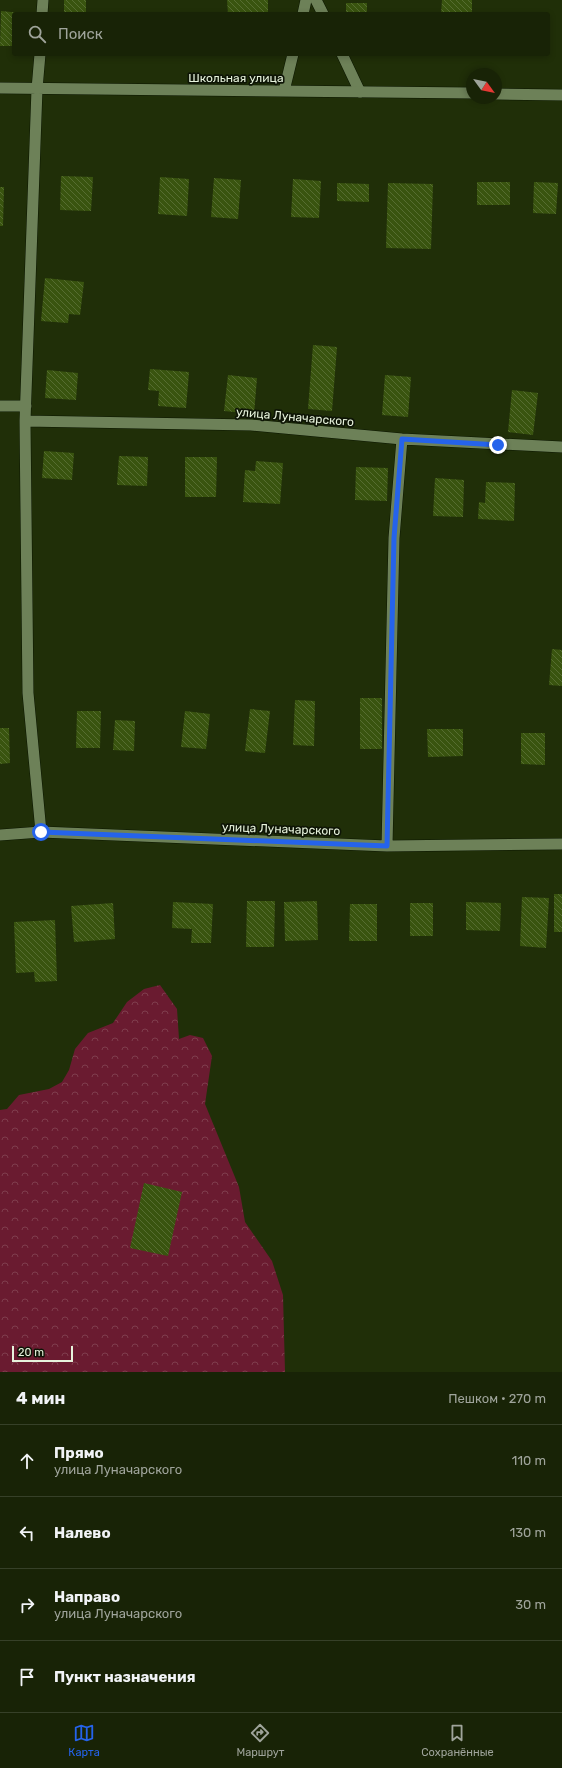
<!DOCTYPE html>
<html lang="ru">
<head>
<meta charset="utf-8">
<style>
	body { margin:0; font-family:Rubik,sans-serif; background:#212b10; color:#f1f3f6 }
	.compass { position:absolute; left:466px; top:68px; width:36px; height:36px; border-radius:50%; background:#182306; box-shadow:0 2px 6px #0003; rotate:123deg }
	.scale { position:absolute; left:12px; bottom:10px; width:61px; box-sizing:border-box; padding-left:4px; border:2px solid #e7f3dc; border-top:0; font-size:11px; line-height:14px; white-space:nowrap; color:#e7f3dc; -webkit-text-stroke:3px #0e1506; paint-order:stroke }
	.stop { position:absolute; width:12px; height:12px; margin:-9px; border:3px solid #2563eb; border-radius:50%; background:#fff }
	.stop.end { background:#2563eb; border-color:#fff; box-shadow:0 1px 4px #0008 }
	.list { margin:0; padding:0; list-style:none }
	h2 { display:flex; justify-content:space-between; align-items:center; height:52px; margin:0; padding:0 16px; font-size:17px }
	h2 small { font-size:13px; font-weight:400; color:#9fa49b }
	.list li { display:grid; grid-template-columns:26px 1fr auto; gap:12px; align-items:center; box-sizing:border-box; height:72px; padding:0 16px; border-top:1px solid #364028 }
	.list b { display:block; font-size:15px; white-space:nowrap }
	.list p { margin:0; font-size:13px; white-space:nowrap; color:#9fa49b }
	.list em { font-size:13px; font-style:normal; color:#9fa49b }
	.icon { flex:none; width:22px; height:22px; fill:none; stroke:currentColor; stroke-width:2; stroke-linecap:round; stroke-linejoin:round }
	.map { position:relative; flex:none; width:562px; height:1372px; overflow:hidden }
	.search { position:absolute; background:#182306; box-shadow:0 2px 6px #0003; left:12px; right:12px; top:12px; height:44px; display:flex; align-items:center; gap:10px; box-sizing:border-box; padding:0 14px; border-radius:4px; color:#9fa49b; font-size:15px }
	.sheet { height:340px; background:#182306 }
	nav { display:flex; justify-content:space-around; align-items:center; box-sizing:border-box; height:56px; border-top:1px solid #364028; background:#182306; font-size:11px; color:#9fa49b }
	nav a { display:grid; justify-items:center; gap:2px }
	nav .on { color:#2563eb }
	.map>svg:first-child { display:block }
	.forest { fill:url(#forest-crowns) }
	.building { fill:url(#building-back-hatch) }
	.lines { fill:none; stroke-linecap:round; stroke-linejoin:round }
	.service-casing { stroke:#0b1600; stroke-width:12 }
	.minor-casing { stroke:#0b1600; stroke-width:12 }
	.service { stroke:#6d8158; stroke-width:11 }
	.minor { stroke:#6d8158; stroke-width:11 }
	.route { stroke:#2563eb; stroke-width:5 }
	.labels { text-anchor:middle; dominant-baseline:central; stroke-width:3.5; stroke-linejoin:round; paint-order:stroke }
	.street-label { font-size:12px; fill:#e7f3dc; stroke:#0e1506 }
</style>
</head>
<body>
<div class="map">
<svg width="562" height="1372" viewBox="0 0 562 1372">
	<defs>
		<pattern id="forest-crowns" width="20" height="18" patternUnits="userSpaceOnUse"><rect width="20" height="18" fill="#6a1b30"/><path d="M2 6a3 3 0 1 1 6 0M12 15a3 3 0 1 1 6 0" fill="none" stroke="#7f3d4d"/></pattern>
		<pattern id="building-back-hatch" width="6" height="6" patternUnits="userSpaceOnUse"><rect width="6" height="6" fill="#39540f"/><path d="M-1 5l2 2M0 0l6 6M5-1l2 2" fill="none" stroke="#566d31"/></pattern>
	</defs>
	<rect width="100%" height="100%" fill="#202f08"/>
	<path class="forest" d="M160 985 177 1009 179 1039 190 1035 203 1038 212 1056 205 1104 239 1187 245 1222 272 1261 283 1295 285 1372H0V1110L7 1109 19 1095 49 1089 62 1082 69 1070 75 1049 88 1033 113 1023 127 1002 144 989Z"/>
	<path class="building" d="M64 0H86V14H64Z
		M227 0H268V14H228Z
		M442 0H472V14H441Z
		M346 3H367V14H346Z
		M1 11 21 13 14 14V46H0Z
		M61 176 93 177 91 211 60 210Z
		M160 177 189 179 187 216 158 214Z
		M214 178 241 180 238 219 211 217Z
		M293 179 321 181 319 218 291 217Z
		M477 182H510V205H477Z
		M534 182 558 183 556 214 533 213Z
		M337 183 369 184V202L337 201Z
		M388 183 433 184 431 249 386 248Z
		M0 187H4L3 226H0Z
		M45 278 84 282 80 315 69 314 68 323 41 321Z
		M313 345 337 347 332 411 308 409Z
		M150 369 189 372 186 408 158 406 159 391 148 390Z
		M47 370 78 373 76 400 45 398Z
		M228 375 257 378 254 414 224 411Z
		M385 375 411 377 408 417 382 415Z
		M512 390 538 393 533 435 508 432Z
		M44 451 74 453 72 480 42 478Z
		M119 456 148 457 147 486 117 485Z
		M185 457H217L216 497H185Z
		M256 461 283 463 280 504 243 502 245 470 255 471Z
		M356 467 388 468 387 501 355 500Z
		M435 478 464 480 463 517 433 516Z
		M486 482 515 483 514 521 478 519 479 502 485 503Z
		M552 649 562 650V686L549 685Z
		M360 698H382V749H360Z
		M295 700 315 701 314 746 293 745Z
		M250 709 270 711 265 753 245 751Z
		M77 711H101L100 748H76Z
		M185 711 210 714 206 749 181 747Z
		M115 720 135 721 134 751 113 750Z
		M0 728H9L10 763 0 764Z
		M427 729H463V756L428 757Z
		M521 733H545V765L521 764Z
		M554 894H562V932H554Z
		M522 897 549 898 546 948 520 946Z
		M247 901H275L274 947H246Z
		M317 901 318 940 285 941 284 902Z
		M173 902 213 904 211 943H191L192 929 172 928Z
		M466 902 501 903 500 931 466 930Z
		M113 903 115 939 74 942 71 906Z
		M410 903H433V936H410Z
		M350 904H377V941H349Z
		M55 920 57 981 35 982 34 972 16 973 14 922Z
		M144 1183 182 1192 168 1256 130 1248Z"/>
	<g class="lines">
		<g class="service-casing">
			<path id="service" d="M316 0 323 14
				M42 14 43 0
				M342 54 360 92
				M37 89 40 54"/>
		</g>
		<g class="minor-casing">
			<path id="minor" d="M303 14 306 0
				M0 88 472 93
				M37 89 25 421 28 693 41 832
				M284 91 293 54
				M496 94 562 95
				M0 406H26
				M25 421 251 425 402 439 562 447
				M0 835 41 832 387 846 562 844
				M387 846 394 538 402 439"/>
		</g>
		<use href="#service" class="service"/>
		<use href="#minor" class="minor"/>
	</g>
	<g class="lines">
		<path class="route" d="M41 832 387 846 394 538 402 439 498 445"/>
	</g>
	<g class="labels">
		<g class="street-label">
			<text x="236" y="78">Школьная улица</text>
			<text transform="translate(295 417) rotate(5)">улица Луначарского</text>
			<text transform="translate(281 829) rotate(2)">улица Луначарского</text>
		</g>
	</g>
</svg>
<svg class="compass" viewBox="-18 -18 36 36"><path d="M0-13l5 13h-10z" fill="#e53935"/><path d="M0 13l5-13h-10z" fill="#9fa49b"/></svg>
<div class="scale">20 m</div>
<div class="stop" style="left:41px;top:832px"></div>
<div class="stop end" style="left:498px;top:445px"></div>
<div class="search"><svg class="icon" aria-label="search" viewBox="0 0 24 24"><circle cx="10" cy="10" r="6"/><path d="M15 15l6 6"/></svg>Поиск</div>
</div>
<section class="sheet">
<h2>4 мин<small>Пешком · 270 m</small></h2>
<ul class="list">
<li><svg class="icon" aria-label="ahead" viewBox="0 0 24 24"><path d="M12 20V5M6 11l6-6 6 6"/></svg><div><b>Прямо</b><p>улица Луначарского</p></div><em>110 m</em></li>
<li><svg class="icon" aria-label="left" viewBox="0 0 24 24"><path d="M17 20v-9H6M10 6l-5 5 5 5"/></svg><div><b>Налево</b></div><em>130 m</em></li>
<li><svg class="icon" aria-label="right" viewBox="0 0 24 24"><path d="M7 20v-9h11M14 6l5 5-5 5"/></svg><div><b>Направо</b><p>улица Луначарского</p></div><em>30 m</em></li>
<li><svg class="icon" aria-label="arrive" viewBox="0 0 24 24"><path d="M6 21V4h12l-3 4 3 4H6"/></svg><div><b>Пункт назначения</b></div></li>
</ul>
</section>
<nav>
<a class="on"><svg class="icon" aria-label="map" viewBox="0 0 24 24"><path d="M3 6l6-2 6 2 6-2v14l-6 2-6-2-6 2zM9 4v14M15 6v14"/></svg>Карта</a>
<a><svg class="icon" aria-label="directions" viewBox="0 0 24 24"><path d="M12 3l9 9-9 9-9-9zM9 14v-3h6M13 9l2 2-2 2"/></svg>Маршрут</a>
<a><svg class="icon" aria-label="saved" viewBox="0 0 24 24"><path d="M7 4h10v16l-5-4-5 4z"/></svg>Сохранённые</a>
</nav>
</body>
</html>
